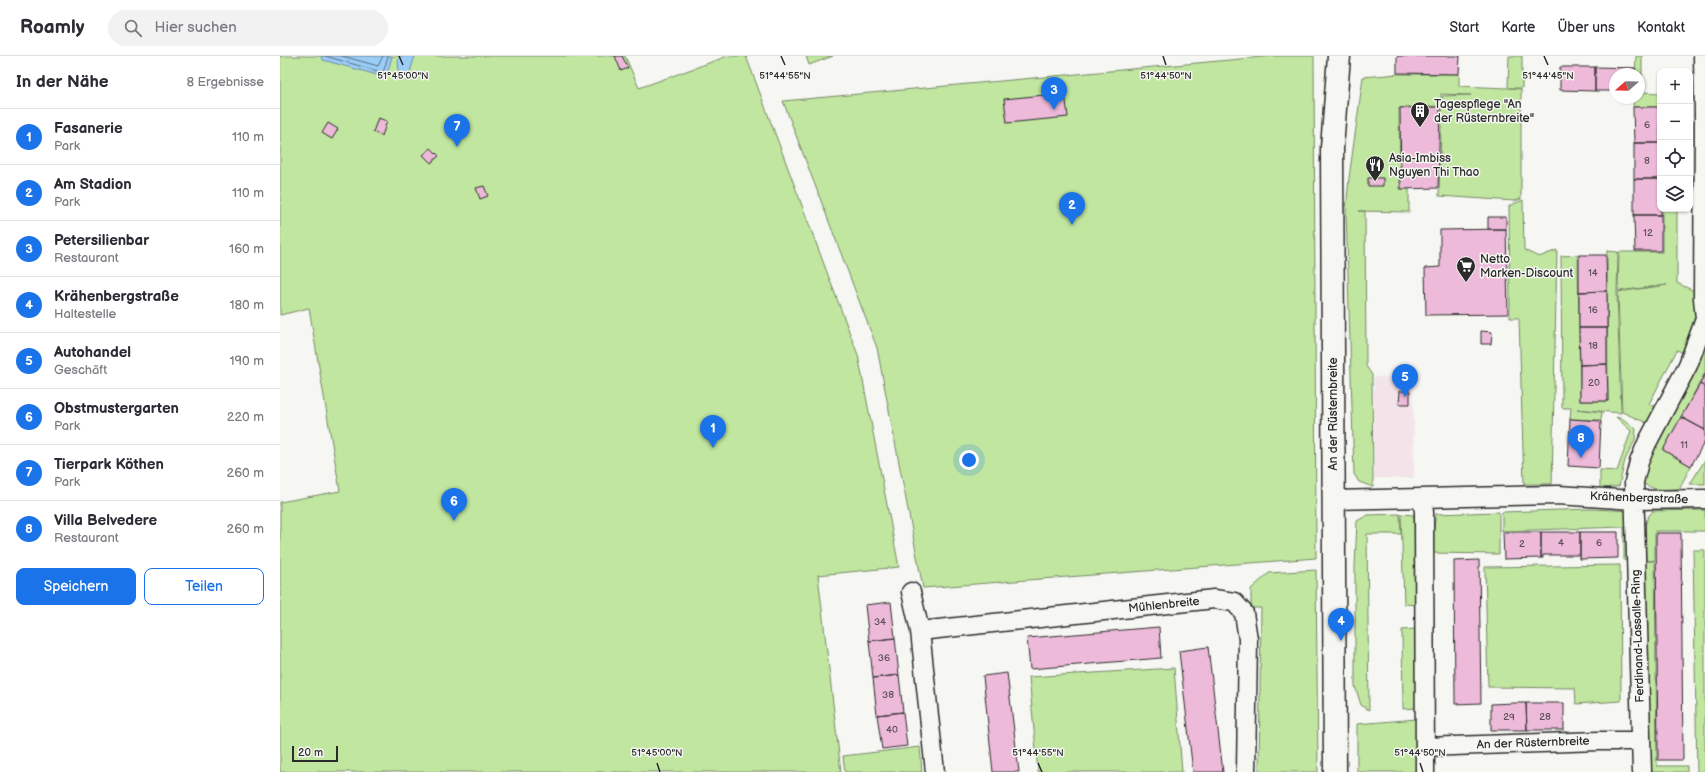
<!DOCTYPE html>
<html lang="de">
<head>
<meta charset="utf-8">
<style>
	body { margin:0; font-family:"Balsamiq Sans",sans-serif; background:#f2f2f3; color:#2b2b33 }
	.controls { position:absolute; right:12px; top:12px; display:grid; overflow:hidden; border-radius:8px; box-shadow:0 1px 3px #0004 }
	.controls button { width:36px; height:36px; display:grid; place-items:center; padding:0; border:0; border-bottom:1px solid #e1e1e2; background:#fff; color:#2b2b33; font:20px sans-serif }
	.compass { position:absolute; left:1329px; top:12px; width:36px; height:36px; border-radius:50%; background:#fff; box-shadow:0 1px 3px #0004; rotate:250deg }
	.scale { position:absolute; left:12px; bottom:10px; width:46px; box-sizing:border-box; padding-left:4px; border:2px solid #2b2b2b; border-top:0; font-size:11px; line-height:14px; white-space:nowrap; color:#2b2b2b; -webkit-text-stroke:3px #f6f6f2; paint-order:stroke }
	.you { position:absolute; left:689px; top:404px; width:14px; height:14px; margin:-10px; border:3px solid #fff; border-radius:50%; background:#1a73e8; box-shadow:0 0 0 6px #1a73e833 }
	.badge { display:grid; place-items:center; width:26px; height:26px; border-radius:50%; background:#1a73e8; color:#fff; font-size:13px; font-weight:700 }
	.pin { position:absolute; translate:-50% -33px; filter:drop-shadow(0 1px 2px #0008) }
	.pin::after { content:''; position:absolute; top:21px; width:14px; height:12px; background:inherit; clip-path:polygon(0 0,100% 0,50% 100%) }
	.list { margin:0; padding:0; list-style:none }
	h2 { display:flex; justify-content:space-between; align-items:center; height:52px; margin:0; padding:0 16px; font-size:17px }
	h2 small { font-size:13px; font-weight:400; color:#7c7c81 }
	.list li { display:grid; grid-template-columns:26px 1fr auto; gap:12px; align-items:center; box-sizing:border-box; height:56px; padding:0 16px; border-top:1px solid #e1e1e2 }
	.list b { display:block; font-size:15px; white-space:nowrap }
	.list p { margin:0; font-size:13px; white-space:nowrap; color:#7c7c81 }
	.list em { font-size:13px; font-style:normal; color:#7c7c81 }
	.actions { display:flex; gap:8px; padding:12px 16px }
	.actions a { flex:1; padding:9px 0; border:1px solid #1a73e8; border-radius:8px; text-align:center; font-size:14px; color:#1a73e8 }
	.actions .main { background:#1a73e8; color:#fff }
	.icon { flex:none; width:22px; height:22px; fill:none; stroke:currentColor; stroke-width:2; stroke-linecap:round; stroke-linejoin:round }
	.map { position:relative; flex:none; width:1425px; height:716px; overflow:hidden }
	header { display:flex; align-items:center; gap:24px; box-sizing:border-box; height:56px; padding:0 20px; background:#fff; border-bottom:1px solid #e1e1e2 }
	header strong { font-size:19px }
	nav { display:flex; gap:22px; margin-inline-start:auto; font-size:14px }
	.search { width:280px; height:36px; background:#f2f2f3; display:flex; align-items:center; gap:10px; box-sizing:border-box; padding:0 14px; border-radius:22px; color:#7c7c81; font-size:15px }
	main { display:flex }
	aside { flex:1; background:#fff }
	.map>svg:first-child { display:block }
	.built { fill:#f3e4ea }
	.green { fill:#c0e6a0; stroke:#768866 }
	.water { fill:#9acdf7; stroke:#6e8ca5 }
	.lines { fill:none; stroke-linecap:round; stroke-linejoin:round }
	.shore { stroke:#576c7d; stroke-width:1 }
	.building { fill:#edbad9; stroke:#2b2b2b }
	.street-casing { stroke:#2b2b2b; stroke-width:21 }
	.secondary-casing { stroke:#2b2b2b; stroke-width:25 }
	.street { stroke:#f6f6f2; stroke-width:18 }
	.secondary { stroke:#f6f6f2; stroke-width:22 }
	.ticks { fill:none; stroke:#2b2b2b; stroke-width:1.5 }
	.labels { text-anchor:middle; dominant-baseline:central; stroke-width:3; stroke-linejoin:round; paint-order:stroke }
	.number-label { font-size:10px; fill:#5c4f56 }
	.poi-label { font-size:12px; fill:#2b2b2b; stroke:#f6f6f2; text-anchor:start }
	.street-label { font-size:12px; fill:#2b2b2b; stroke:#f6f6f2 }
	.ticks-label { font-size:10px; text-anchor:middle; fill:#2b2b2b; stroke:#f6f6f2; stroke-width:3; stroke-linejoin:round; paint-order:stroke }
</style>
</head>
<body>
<header>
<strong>Roamly</strong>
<div class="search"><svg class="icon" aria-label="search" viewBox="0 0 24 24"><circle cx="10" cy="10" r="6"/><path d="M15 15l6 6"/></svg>Hier suchen</div>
<nav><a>Start</a><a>Karte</a><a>Über uns</a><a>Kontakt</a></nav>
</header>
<main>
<aside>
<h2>In der Nähe<small>8 Ergebnisse</small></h2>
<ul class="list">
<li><span class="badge">1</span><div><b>Fasanerie</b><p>Park</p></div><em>110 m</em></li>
<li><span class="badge">2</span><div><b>Am Stadion</b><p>Park</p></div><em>110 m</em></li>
<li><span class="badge">3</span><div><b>Petersilienbar</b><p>Restaurant</p></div><em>160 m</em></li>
<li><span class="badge">4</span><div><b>Krähenbergstraße</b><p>Haltestelle</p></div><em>180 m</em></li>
<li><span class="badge">5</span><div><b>Autohandel</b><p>Geschäft</p></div><em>190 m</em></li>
<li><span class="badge">6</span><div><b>Obstmustergarten</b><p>Park</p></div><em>220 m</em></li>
<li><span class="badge">7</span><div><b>Tierpark Köthen</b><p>Park</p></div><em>260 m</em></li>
<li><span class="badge">8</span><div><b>Villa Belvedere</b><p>Restaurant</p></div><em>260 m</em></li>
</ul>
<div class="actions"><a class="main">Speichern</a><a>Teilen</a></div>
</aside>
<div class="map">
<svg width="1425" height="716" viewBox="0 0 1425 716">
	<rect width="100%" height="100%" fill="#f6f6f2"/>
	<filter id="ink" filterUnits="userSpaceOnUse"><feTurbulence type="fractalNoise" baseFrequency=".025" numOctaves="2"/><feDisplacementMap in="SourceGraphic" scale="8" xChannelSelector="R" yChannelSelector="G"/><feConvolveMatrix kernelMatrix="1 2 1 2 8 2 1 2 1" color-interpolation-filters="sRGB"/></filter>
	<g filter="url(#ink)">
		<path class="built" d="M1094 321 1133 322 1134 422H1094Z"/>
		<path class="green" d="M0 0H345L359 32 448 0H466L578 299 619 511 538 519 561 716H0V446L60 435 29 252 0 259Z
			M526 0H553L529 9Z
			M993 0H1034L1036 502 643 532 597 292 503 45Z
			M1229 0H1242V32H1229L1241 33V143L1235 145 1159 140 1162 40 1191 39 1161 38V50L1119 52 1120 133H1129V156L1079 155H1085L1086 310 1092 319 1093 431 1079 426 1074 418 1066 154 1069 122 1083 21 1119 18H1179V30L1228 32Z
			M1356 0H1362V36L1380 37V51H1353L1354 42H1359V18H1355Z
			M1243 144 1244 194 1259 201 1277 194 1272 428H1244L1239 262H1230L1229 150Z
			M1382 153H1397V227L1425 240V273L1420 284 1425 274V317L1383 394 1411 410 1399 433C1383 433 1374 436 1360 425L1365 407 1374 390 1378 392 1368 387 1409 310 1419 286 1412 301 1397 294 1369 348 1384 355 1376 371 1342 356 1338 236 1387 229 1338 235 1339 196H1382Z
			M1327 195 1338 196 1337 236 1341 357 1297 353 1322 356 1321 364 1290 363 1291 352H1282L1281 200 1298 199 1300 345H1328Z
			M1336 361 1343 363 1356 373 1355 384 1345 404 1339 430 1320 433V414L1337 415 1351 375Z
			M1425 404V428H1410Z
			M1311 453 1351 455 1356 505 1344 504V471L1222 475V456Z
			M1425 454V475H1375V504L1366 505C1366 489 1360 466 1373 455Z
			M1219 456V498L1150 497 1156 458Z
			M1120 458 1121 478H1087L1089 654 1081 649 1075 630V511L1077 465 1088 459Z
			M1121 458 1134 459 1137 549 1124 548Z
			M1413 494H1425V716H1417Z
			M1375 505 1377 710H1407V716H1364L1357 506Z
			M1340 509 1341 645 1296 648 1295 632 1208 631 1205 511Z
			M1036 514 1038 716H979L981 552H971V533L989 517Z
			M1136 573V652L1123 653 1122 574Z
			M894 612 902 716H758L749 621Z
			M1137 663 1138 716H1077V668Z
			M640 691 642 716H565L563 700Z"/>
		<path class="water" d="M41 0H112L107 19 101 20 43 4Z
			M120 0H135L127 25 119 17 118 4Z"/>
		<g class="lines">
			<path class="shore" d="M45 0 101 16 104 14 108 0
				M62 0 98 10 103 0"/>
		</g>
		<path class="building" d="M335 0H342L348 12 341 15Z
			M1117 0H1180L1179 18 1117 17Z
			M1280 11H1315V35L1280 34Z
			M1315 11 1355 12V18H1335V35H1315Z
			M785 37 788 61 727 67 724 43Z
			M1160 51 1158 132 1121 133 1120 52Z
			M1353 51H1380V87H1354Z
			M98 62 107 65 102 80 93 76Z
			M48 67 58 73 52 83 42 77Z
			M1354 87H1380V123H1354Z
			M151 92 159 100 151 107 143 99Z
			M1088 122H1103V130H1088Z
			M1354 123H1380L1381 159H1354Z
			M204 130 208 140 200 143 196 132Z
			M1354 159H1381V195H1355Z
			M1208 161H1226V173H1208Z
			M1226 173 1228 258 1146 259 1145 212 1160 211V174Z
			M1299 199H1326L1327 235 1299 236Z
			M1327 235V272H1299V236Z
			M1299 272H1327V308L1300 309Z
			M1201 275 1212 276 1211 288H1201Z
			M1327 308 1328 345H1300V309Z
			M1425 318V331L1420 328Z
			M1420 328 1425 331V374L1401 361Z
			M1120 335H1130V348H1119Z
			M1401 361 1425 374V385L1411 410 1383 394Z
			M1290 363 1321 365 1319 412 1288 410Z
			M1223 476H1261V502L1224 503Z
			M1261 476H1300V503H1299V499H1263V502H1261Z
			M1300 476H1338V502L1300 503Z
			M1376 477H1401L1403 704H1378Z
			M1199 504 1201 647 1175 648 1174 505Z
			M611 546 615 582 589 585 585 549Z
			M879 571 881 602 750 613 747 582Z
			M615 582 619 619 593 622 589 585Z
			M928 591 943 716H913L899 595Z
			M727 617 739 716H713L703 620Z
			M619 619 623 656 597 659 593 622Z
			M1234 647H1246L1247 674H1211V648Z
			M1246 647H1284V674H1247Z
			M623 656 627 690 602 693 597 659Z"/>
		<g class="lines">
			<g class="street-casing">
				<path id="street" d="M1142 443 1144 456 1145 716
					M1053 444 1278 439 1354 444 1425 443
					M631 536 640 575 655 716
					M640 575 934 543 954 546 964 557 968 583 966 716
					M1145 691 1319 685H1361
					M1362 716 1354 426 1359 406 1367 387 1408 309 1425 263 1423 242 1424 57 1423 0"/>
			</g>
			<g class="secondary-casing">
				<path id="secondary" d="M1055 716 1052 92 1059 0"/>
			</g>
			<use href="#street" class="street"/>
			<use href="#secondary" class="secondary"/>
		</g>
	</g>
	<path class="ticks" d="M119 0 123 9M501 0 505 9M883 0 886 9M1264 0 1268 9M377 707 380 716M758 707 762 716M1140 707 1143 716"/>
	<defs>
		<g id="building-pin" transform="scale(1)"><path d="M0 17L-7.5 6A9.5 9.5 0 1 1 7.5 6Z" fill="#2b2b2b" stroke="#f6f6f2"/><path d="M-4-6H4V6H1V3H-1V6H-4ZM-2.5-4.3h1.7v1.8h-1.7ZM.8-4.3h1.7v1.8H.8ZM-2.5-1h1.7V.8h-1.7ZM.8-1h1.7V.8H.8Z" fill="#fff"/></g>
		<g id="restaurant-pin" transform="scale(1)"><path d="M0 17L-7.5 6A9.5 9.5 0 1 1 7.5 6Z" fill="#2b2b2b" stroke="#f6f6f2"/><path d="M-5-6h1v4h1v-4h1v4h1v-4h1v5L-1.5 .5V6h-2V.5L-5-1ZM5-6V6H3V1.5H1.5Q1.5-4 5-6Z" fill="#fff"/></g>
		<g id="supermarket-pin" transform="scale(1)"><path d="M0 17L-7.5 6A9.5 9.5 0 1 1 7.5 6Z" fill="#2b2b2b" stroke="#f6f6f2"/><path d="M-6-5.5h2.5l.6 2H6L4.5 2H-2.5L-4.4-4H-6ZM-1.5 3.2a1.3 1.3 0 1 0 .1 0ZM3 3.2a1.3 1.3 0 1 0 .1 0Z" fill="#fff"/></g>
	</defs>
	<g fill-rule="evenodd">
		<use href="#building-pin" x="1140" y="55"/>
		<use href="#restaurant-pin" x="1095" y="109"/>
		<use href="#supermarket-pin" x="1186" y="210"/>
	</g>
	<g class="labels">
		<g class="number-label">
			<text x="1367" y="69">6</text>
			<text x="1367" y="105">8</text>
			<text x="1368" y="177">12</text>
			<text x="1313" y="217">14</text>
			<text x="1313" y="254">16</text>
			<text x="1313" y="290">18</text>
			<text x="1314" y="327">20</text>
			<text x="1404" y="389">11</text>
			<text x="1281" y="487">4</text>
			<text x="1319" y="487">6</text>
			<text x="1242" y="488">2</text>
			<text x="600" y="566">34</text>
			<text x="604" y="602">36</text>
			<text x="608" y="639">38</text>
			<text x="1229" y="661">29</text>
			<text x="1265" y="661">28</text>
			<text x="612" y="674">40</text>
		</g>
		<g class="poi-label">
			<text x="1154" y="48">Tagespflege "An<tspan x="1154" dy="14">der Rüsternbreite"</tspan></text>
			<text x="1109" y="102">Asia-Imbiss<tspan x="1109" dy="14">Nguyen Thi Thao</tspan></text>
			<text x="1200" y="203">Netto<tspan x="1200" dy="14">Marken-Discount</tspan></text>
		</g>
		<g class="street-label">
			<text transform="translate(1053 358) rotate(-90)">An der Rüsternbreite</text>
			<text transform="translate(1359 442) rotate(2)">Krähenbergstraße</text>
			<text transform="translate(884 549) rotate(-6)">Mühlenbreite</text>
			<text transform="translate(1358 580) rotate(-92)">Ferdinand-Lassalle-Ring</text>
			<text transform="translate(1253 687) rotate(-2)">An der Rüsternbreite</text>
		</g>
	</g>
	<g class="ticks-label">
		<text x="123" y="23">51°45'00"N</text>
		<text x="505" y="23">51°44'55"N</text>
		<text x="886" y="23">51°44'50"N</text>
		<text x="1268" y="23">51°44'45"N</text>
		<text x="377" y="700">51°45'00"N</text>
		<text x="758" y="700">51°44'55"N</text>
		<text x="1140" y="700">51°44'50"N</text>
	</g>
</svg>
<div class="controls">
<button>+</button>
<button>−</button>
<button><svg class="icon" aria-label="locate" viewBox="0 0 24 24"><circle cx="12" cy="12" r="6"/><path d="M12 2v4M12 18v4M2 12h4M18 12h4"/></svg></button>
<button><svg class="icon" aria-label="layers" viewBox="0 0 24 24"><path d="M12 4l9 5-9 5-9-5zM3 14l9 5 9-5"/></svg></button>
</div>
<svg class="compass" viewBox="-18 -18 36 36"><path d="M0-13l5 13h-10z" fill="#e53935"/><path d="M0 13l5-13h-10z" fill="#7c7c81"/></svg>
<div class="scale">20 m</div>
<div class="you"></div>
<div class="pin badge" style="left:433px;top:392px">1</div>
<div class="pin badge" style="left:792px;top:169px">2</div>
<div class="pin badge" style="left:774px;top:54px">3</div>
<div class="pin badge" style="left:1061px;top:585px">4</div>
<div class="pin badge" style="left:1125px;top:341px">5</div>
<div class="pin badge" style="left:174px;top:465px">6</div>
<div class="pin badge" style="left:177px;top:91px">7</div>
<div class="pin badge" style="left:1301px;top:402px">8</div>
</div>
</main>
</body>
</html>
